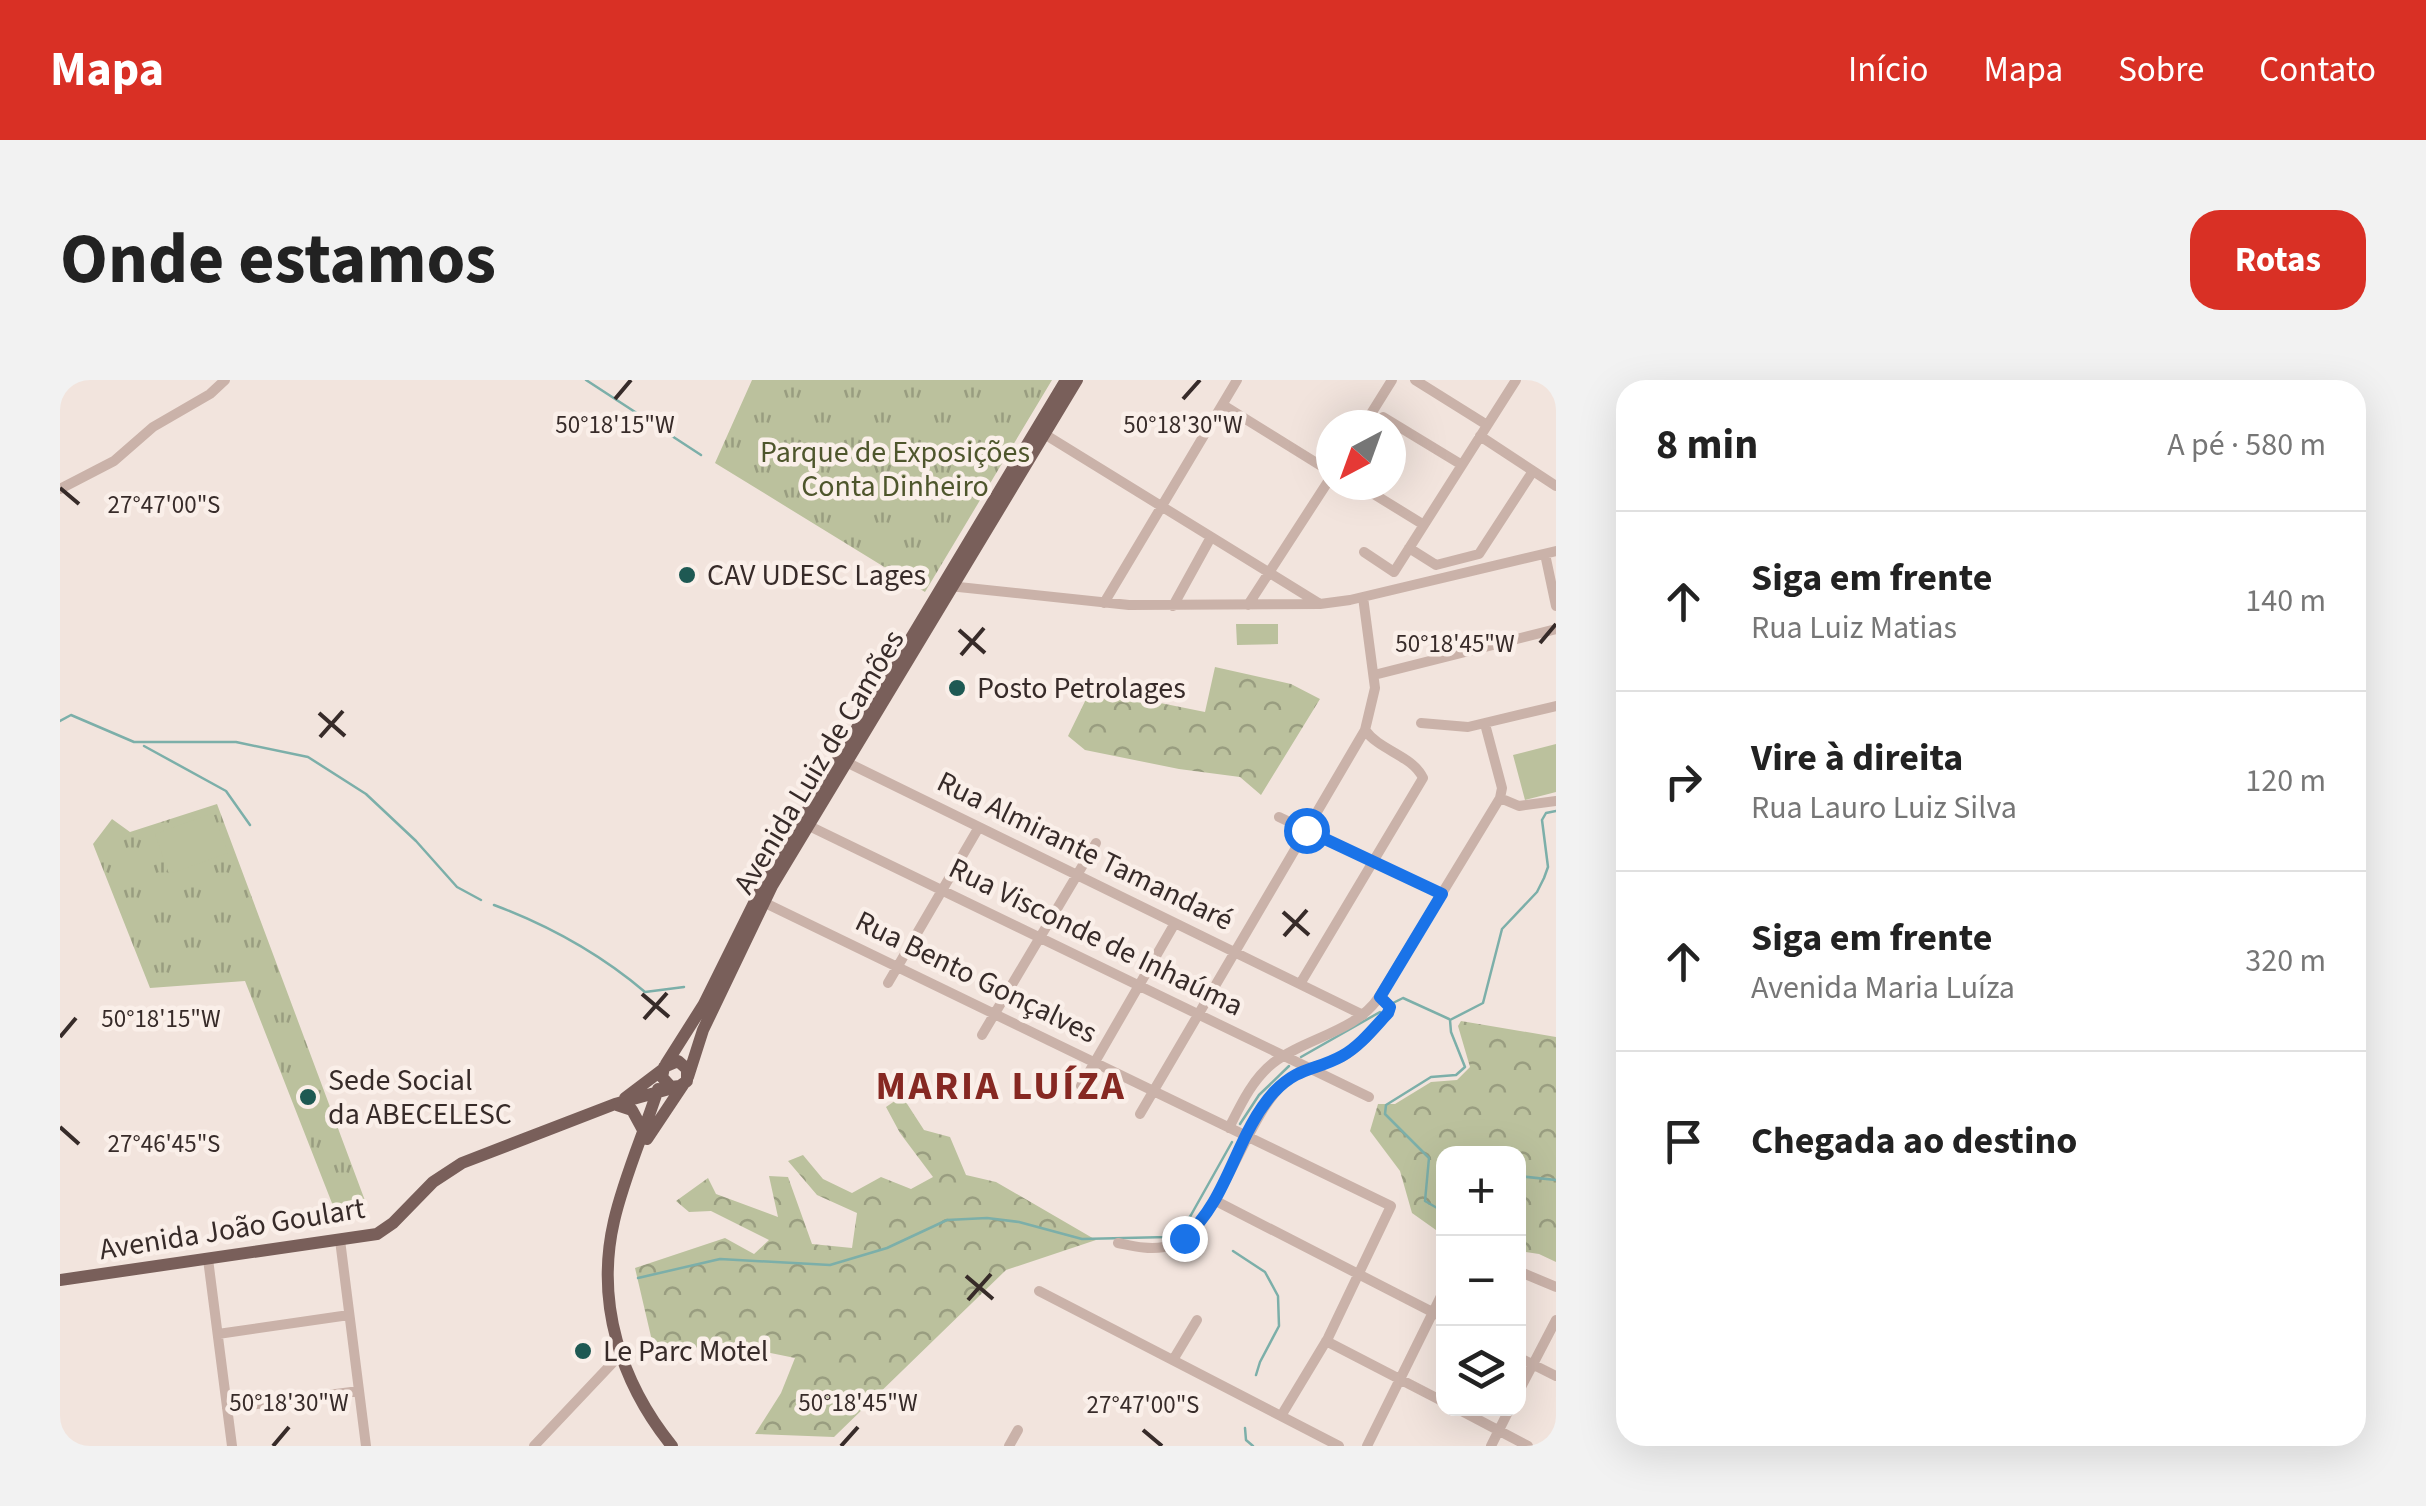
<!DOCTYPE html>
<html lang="pt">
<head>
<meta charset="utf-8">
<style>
	body { margin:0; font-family:"Source Sans 3",sans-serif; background:#f2f2f2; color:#222 }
	.controls { position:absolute; right:30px; bottom:30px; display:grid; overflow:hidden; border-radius:20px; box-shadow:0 10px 40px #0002 }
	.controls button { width:90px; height:90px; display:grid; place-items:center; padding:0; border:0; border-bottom:2px solid #e0e0e0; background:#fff; color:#222; font:50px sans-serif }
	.compass { position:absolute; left:1256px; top:30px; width:90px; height:90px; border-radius:50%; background:#fff; box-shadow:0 10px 40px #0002; rotate:221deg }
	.stop { position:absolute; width:30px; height:30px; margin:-22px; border:8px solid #1a73e8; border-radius:50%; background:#fff }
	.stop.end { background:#1a73e8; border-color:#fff; box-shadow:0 2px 10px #0008 }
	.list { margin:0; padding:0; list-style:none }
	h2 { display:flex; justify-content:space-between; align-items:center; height:130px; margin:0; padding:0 40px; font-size:42px }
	h2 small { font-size:32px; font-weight:400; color:#767676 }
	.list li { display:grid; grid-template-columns:65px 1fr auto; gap:30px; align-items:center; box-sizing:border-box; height:180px; padding:0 40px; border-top:2px solid #e0e0e0 }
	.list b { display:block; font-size:38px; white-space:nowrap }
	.list p { margin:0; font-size:32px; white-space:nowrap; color:#767676 }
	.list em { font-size:32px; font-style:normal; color:#767676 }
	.icon { flex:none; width:55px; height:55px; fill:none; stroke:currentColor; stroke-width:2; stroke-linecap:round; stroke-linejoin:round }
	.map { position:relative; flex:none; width:1496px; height:1066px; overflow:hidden; border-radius:30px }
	header { display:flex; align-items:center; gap:60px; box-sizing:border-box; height:140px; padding:0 50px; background:#d93025; color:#fff }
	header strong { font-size:48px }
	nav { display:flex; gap:55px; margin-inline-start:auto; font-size:35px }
	.intro { display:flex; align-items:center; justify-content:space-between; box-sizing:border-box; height:240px; padding:0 60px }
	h1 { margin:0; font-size:70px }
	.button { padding:25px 45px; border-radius:30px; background:#d93025; color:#fff; font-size:35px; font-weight:700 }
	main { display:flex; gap:60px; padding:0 60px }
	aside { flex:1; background:#fff; border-radius:30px; box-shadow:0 10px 40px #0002 }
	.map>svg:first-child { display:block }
	.forest { fill:url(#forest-crowns) }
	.park { fill:url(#park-tufts) }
	.garden { fill:#bbc19d }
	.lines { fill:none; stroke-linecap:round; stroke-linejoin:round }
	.stream { stroke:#7cafa9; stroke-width:2.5 }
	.minor { stroke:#cab2a9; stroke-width:10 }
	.major { stroke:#795f5a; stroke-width:12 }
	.route { stroke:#1a73e8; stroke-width:12 }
	.ticks { fill:none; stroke:#372b29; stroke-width:4 }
	.poi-dot { fill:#1e5953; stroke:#faefe9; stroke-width:4 }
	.labels { text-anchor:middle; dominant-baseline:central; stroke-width:9; stroke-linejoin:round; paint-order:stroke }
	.park-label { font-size:30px; fill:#4e562c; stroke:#faefe9 }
	.poi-label { font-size:30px; fill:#372b29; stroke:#faefe9; text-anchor:start }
	.street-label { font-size:30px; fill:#372b29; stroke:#faefe9 }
	.district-label { font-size:40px; font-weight:bold; letter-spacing:2.5px; fill:#862822; stroke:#faefe9 }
	.ticks-label { font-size:25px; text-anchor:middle; fill:#372b29; stroke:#faefe9; stroke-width:9; stroke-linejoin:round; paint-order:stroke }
</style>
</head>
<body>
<header>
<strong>Mapa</strong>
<nav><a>Início</a><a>Mapa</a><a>Sobre</a><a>Contato</a></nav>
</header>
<div class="intro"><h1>Onde estamos</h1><a class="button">Rotas</a></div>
<main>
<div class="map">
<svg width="1496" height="1066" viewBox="0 0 1496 1066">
	<defs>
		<pattern id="forest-crowns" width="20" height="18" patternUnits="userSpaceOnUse" patternTransform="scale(2.5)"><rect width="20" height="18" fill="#bbc19d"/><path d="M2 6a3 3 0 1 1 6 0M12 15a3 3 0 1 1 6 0" fill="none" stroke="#999d80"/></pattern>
		<pattern id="park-tufts" width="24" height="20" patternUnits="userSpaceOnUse" patternTransform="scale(2.5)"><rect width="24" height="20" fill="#bbc19d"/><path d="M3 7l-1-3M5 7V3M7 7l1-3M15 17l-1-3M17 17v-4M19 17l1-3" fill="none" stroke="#999d80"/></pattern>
	</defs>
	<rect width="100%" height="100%" fill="#f2e4dd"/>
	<path class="forest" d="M1155 287 1231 304 1260 319 1201 415 1180 397 1119 389 1025 370 1008 356 1031 309 1145 332Z
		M1401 641 1496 657V882L1479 874 1459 871 1458 774H1384L1383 855 1352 833 1340 791 1310 751 1318 724H1335L1371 702 1397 700 1410 687 1398 646Z
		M842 716 864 750 890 757 906 795 936 802 1036 860 946 890 774 1057 695 1054 721 1013 735 978 658 962 596 978 575 888 665 858 694 874 709 860 651 831 629 832 616 821 648 798 656 814 718 837 709 796 728 797 752 864 792 868 797 833 757 815 728 781 743 775 763 799 792 813 821 797 851 809 873 797 840 753 826 727Z"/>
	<path class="park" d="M692 0H992L865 212 655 83Z
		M157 424 307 826 277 836 185 601 90 608 33 464 52 439 70 452Z"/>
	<path class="garden" d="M1176 244H1218V264L1177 265Z
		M1496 364V412L1465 420 1453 375Z
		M153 433 168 473 109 494 95 454Z"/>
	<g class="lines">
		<path class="stream" d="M526 0 641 75
			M0 341 11 335 74 362H176L248 377 306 414 356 461 397 507 421 520
			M84 366 166 411 190 445
			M434 525C490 546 539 573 585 612L624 607
			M1333 623 1343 618 1389 639
			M1241 677 1320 632
			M1180 744 1199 715 1229 686
			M1458 796 1496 800
			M1384 832 1365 821 1369 778 1325 734 1326 725 1371 697 1396 695 1405 687 1391 652 1390 640 1423 623 1442 549 1477 512 1484 498 1488 487 1482 440 1486 433 1496 431
			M1173 871 1205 892 1218 916 1219 946 1200 982 1196 995
			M578 898 660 879 770 885 827 868 887 840 927 838 959 842 1022 859 1107 857 1123 847 1131 835 1172 762
			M1185 1048 1186 1060 1193 1066"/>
		<path class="minor" d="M1355 0 1427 45
			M1163 25 1271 92
			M1323 37 1402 85
			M1304 45 1332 0
			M981 52 1260 224
			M1420 56 1496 106
			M1299 105 1364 145
			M0 109 54 81 93 47 150 14 165 0
			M1349 168 1376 185 1419 174 1473 91
			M1304 172 1334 192 1456 0
			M1485 174 1496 226
			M889 206 1069 225 1260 224 1290 220 1496 171
			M1044 223 1177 0
			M1188 225 1271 97
			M1113 226 1151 157
			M1314 295 1496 249
			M1361 343 1408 347 1496 326
			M784 381 1303 635
			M1440 418 1459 426 1496 421
			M1219 437 1382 514
			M743 443 1309 717
			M701 521 1331 826 1268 958 1221 1036
			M828 603 919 447
			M1240 604 1363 398C1352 375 1320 371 1305 350
			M922 655 1036 463
			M1021 706 1115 543
			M1080 734 1305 350 1315 308 1303 217
			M1169 748C1181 724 1192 700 1213 683 1245 658 1296 652 1319 617L1440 418 1442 408 1425 344
			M1154 820 1384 938
			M280 860 306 1066
			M1058 863C1073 866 1088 870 1104 867 1158 855 1181 743 1224 703 1241 687 1260 687 1280 678 1299 669 1317 647 1330 630L1328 624 1319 617
			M148 879 172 1066
			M1458 891 1496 907
			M979 911 1279 1066
			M158 954 289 935
			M1266 961 1384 1022
			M1458 977 1496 996
			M1113 980 1137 940
			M1458 1013 1496 940
			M167 1028 299 1011
			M1396 1028 1468 1066
			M474 1066 560 975
			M949 1066 958 1050
			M1307 1066 1384 910
			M1431 1066 1450 1028"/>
		<path class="major" d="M606 684 644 624 704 503 1006 0
			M628 697 643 650 712 506 1017 0
			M598 709C584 753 564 797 554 841 535 923 561 1003 612 1066
			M565 718 602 690
			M557 725 572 730 584 752
			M587 759 623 705
			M0 900 317 854 333 843 373 802 402 783 555 724 620 706 627 701V689L618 681 604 687 602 697 611 707 620 706"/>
	</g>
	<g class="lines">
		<path class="route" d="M1124 858C1169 820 1175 755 1214 712 1239 686 1255 691 1282 676 1300 666 1314 648 1328 633L1330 627 1320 617 1382 514 1246 450"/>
	</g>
	<path class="ticks" d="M555 19 571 0M1123 19 1140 0M0 108 19 124M899 250 925 273M1480 263 1496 244M901 275 924 248M259 333 285 356M260 357 283 331M1223 532 1249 555M1224 556 1247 530M582 614 609 637M584 639 607 613M0 657 16 638M0 747 19 764M906 896 933 919M908 920 931 894M1083 1050 1102 1066M213 1066 229 1047M781 1066 798 1047"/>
	<g class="poi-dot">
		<circle cx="627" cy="195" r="10"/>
		<circle cx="897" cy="308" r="10"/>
		<circle cx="248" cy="717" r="10"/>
		<circle cx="523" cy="971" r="10"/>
	</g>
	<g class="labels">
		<g class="park-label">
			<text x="835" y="72">Parque de Exposições<tspan x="835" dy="34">Conta Dinheiro</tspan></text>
		</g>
		<g class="poi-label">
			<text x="647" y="195">CAV UDESC Lages</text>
			<text x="917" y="308">Posto Petrolages</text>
			<text x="268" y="700">Sede Social<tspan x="268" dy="34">da ABECELESC</tspan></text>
			<text x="543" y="971">Le Parc Motel</text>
		</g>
		<g class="street-label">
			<text transform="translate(759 382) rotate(-59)">Avenida Luiz de Camões</text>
			<text transform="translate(1025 471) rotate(26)">Rua Almirante Tamandaré</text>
			<text transform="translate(1036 557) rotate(26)">Rua Visconde de Inhaúma</text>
			<text transform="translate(916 597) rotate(26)">Rua Bento Gonçalves</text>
			<text transform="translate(172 849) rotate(-9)">Avenida João Goulart</text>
		</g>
		<g class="district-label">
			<text x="941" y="706">MARIA LUÍZA</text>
		</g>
	</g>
	<g class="ticks-label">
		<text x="555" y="53">50°18'15"W</text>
		<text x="1123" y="53">50°18'30"W</text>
		<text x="104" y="133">27°47'00"S</text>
		<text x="1395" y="272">50°18'45"W</text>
		<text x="101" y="647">50°18'15"W</text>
		<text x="104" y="772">27°46'45"S</text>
		<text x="229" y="1031">50°18'30"W</text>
		<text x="798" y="1031">50°18'45"W</text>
		<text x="1083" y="1033">27°47'00"S</text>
	</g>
</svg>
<div class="controls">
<button>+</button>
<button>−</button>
<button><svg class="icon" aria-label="layers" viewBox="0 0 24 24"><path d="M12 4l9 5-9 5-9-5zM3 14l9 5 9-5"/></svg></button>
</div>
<svg class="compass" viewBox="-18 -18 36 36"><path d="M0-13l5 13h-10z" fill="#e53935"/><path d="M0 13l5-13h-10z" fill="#767676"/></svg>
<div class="stop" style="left:1246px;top:450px"></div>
<div class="stop end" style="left:1124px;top:858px"></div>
</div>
<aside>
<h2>8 min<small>A pé · 580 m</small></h2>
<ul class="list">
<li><svg class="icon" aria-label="ahead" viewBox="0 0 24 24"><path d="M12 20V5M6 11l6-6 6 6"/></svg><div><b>Siga em frente</b><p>Rua Luiz Matias</p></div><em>140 m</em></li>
<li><svg class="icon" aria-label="right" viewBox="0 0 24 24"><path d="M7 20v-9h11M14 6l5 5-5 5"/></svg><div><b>Vire à direita</b><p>Rua Lauro Luiz Silva</p></div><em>120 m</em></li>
<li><svg class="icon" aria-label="ahead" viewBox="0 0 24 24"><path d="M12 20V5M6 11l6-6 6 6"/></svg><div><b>Siga em frente</b><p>Avenida Maria Luíza</p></div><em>320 m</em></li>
<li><svg class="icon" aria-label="arrive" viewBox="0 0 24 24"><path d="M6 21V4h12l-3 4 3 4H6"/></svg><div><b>Chegada ao destino</b></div></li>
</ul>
</aside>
</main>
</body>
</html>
